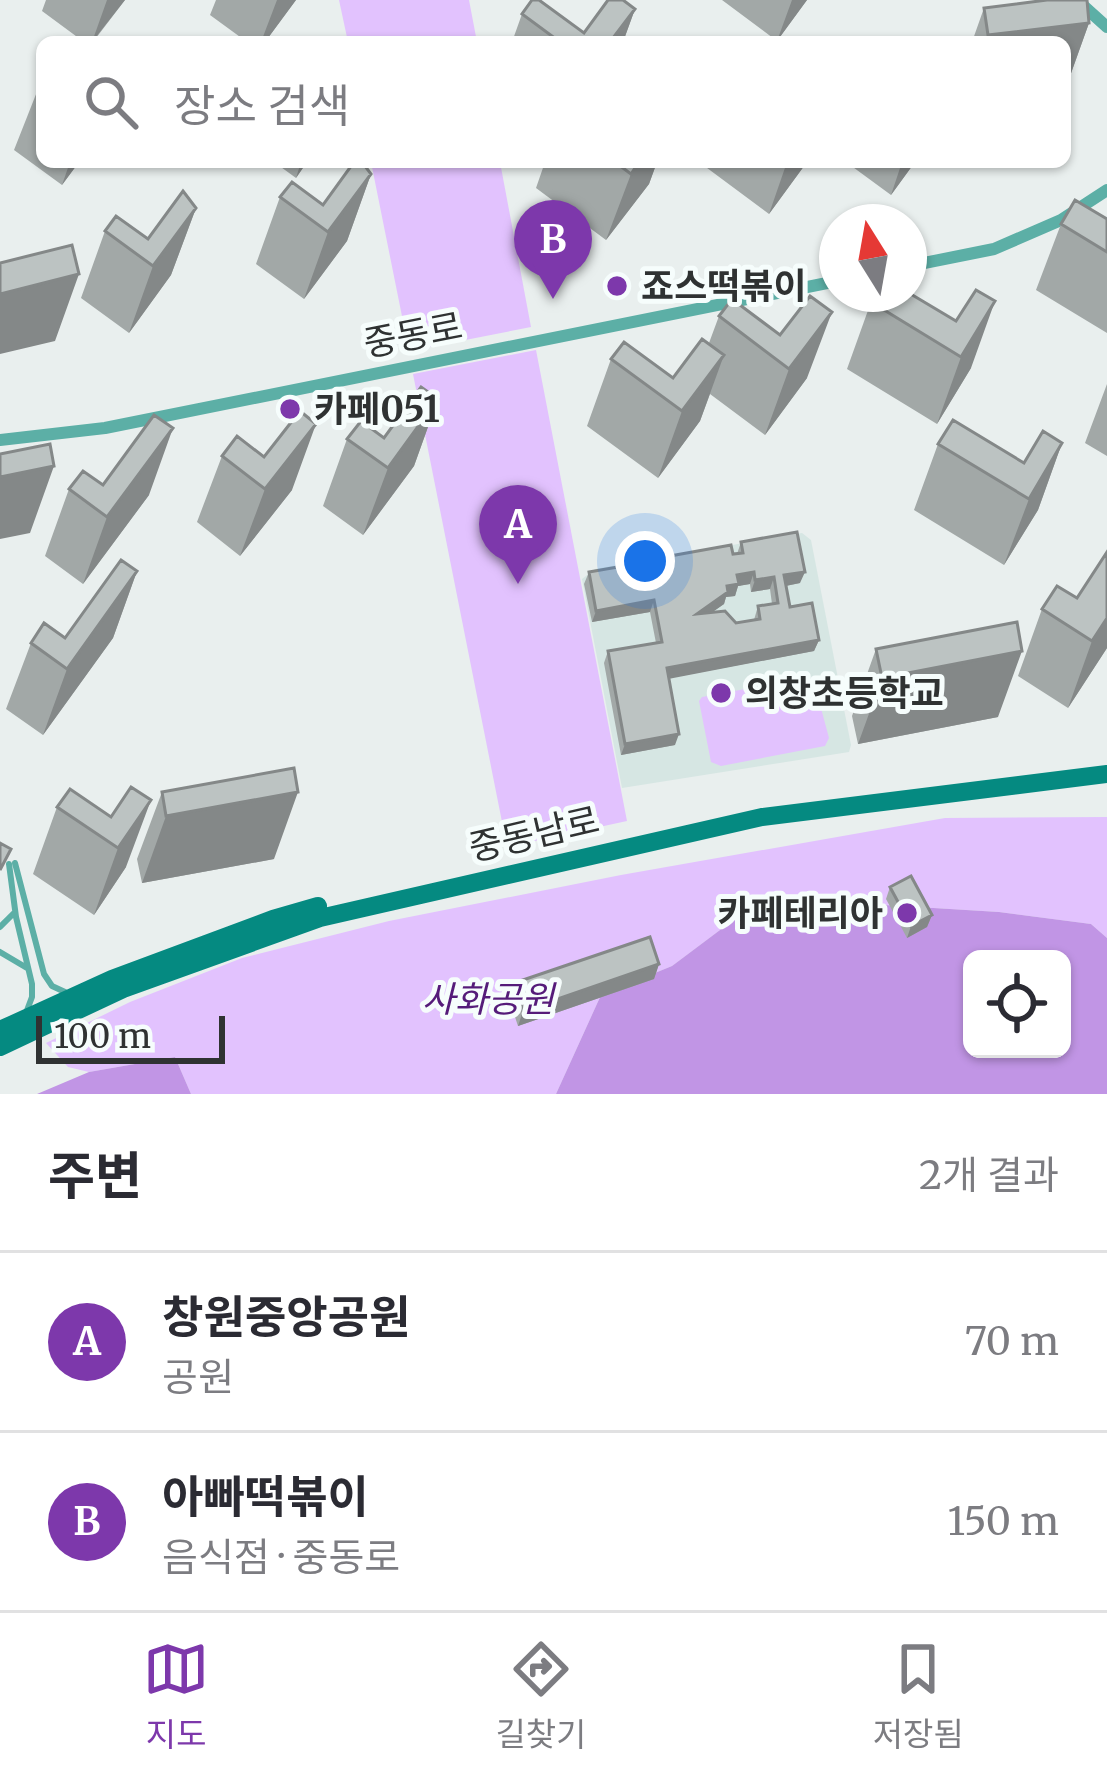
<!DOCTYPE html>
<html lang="ko">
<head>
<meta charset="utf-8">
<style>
	body { margin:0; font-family:Merriweather,"Noto Sans KR",serif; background:#f7f7f7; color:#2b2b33 }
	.controls { position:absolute; right:36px; bottom:36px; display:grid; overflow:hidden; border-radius:18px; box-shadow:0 3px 9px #0004 }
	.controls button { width:108px; height:108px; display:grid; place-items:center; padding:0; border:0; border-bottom:3px solid #e1e1e2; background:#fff; color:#2b2b33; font:60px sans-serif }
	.compass { position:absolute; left:819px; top:204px; width:108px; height:108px; border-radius:50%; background:#fff; box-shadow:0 3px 9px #0004; rotate:349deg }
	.scale { position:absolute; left:36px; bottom:30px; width:189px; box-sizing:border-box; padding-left:12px; border:6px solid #2f3232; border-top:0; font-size:33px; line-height:42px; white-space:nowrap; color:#2f3232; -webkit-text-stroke:9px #f6fdfc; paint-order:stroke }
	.you { position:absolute; left:645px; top:561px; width:42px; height:42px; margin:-30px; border:9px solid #fff; border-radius:50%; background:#1a73e8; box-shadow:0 0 0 18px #1a73e833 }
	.badge { display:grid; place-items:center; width:78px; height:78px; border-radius:50%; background:#7d38ab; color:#fff; font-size:39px; font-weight:700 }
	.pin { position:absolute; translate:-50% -99px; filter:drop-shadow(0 3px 6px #0008) }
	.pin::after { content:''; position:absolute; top:63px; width:42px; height:36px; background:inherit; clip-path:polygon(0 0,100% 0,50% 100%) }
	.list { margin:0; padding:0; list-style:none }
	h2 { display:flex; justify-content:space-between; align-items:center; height:156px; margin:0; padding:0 48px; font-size:51px }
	h2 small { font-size:39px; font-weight:400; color:#7c7c81 }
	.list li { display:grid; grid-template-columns:78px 1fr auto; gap:36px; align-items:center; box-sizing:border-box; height:180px; padding:0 48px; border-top:3px solid #e1e1e2 }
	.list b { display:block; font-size:45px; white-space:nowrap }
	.list p { margin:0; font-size:39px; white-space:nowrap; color:#7c7c81 }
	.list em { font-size:39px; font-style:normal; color:#7c7c81 }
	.icon { flex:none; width:66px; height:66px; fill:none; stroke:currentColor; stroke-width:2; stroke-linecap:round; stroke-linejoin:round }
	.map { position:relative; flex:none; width:1107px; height:1094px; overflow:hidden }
	.search { position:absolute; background:#fff; box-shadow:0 3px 9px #0004; left:36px; right:36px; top:36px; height:132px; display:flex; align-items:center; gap:30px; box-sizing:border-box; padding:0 42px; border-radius:18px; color:#7c7c81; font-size:45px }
	.sheet { height:516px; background:#fff }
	nav { display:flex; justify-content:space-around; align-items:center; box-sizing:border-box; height:168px; border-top:3px solid #e1e1e2; background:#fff; font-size:33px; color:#7c7c81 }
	nav a { display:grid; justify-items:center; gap:6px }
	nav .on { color:#7d38ab }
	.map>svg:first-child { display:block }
	.built { fill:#d6e6e3 }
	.green { fill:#e2c2fe }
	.forest { fill:#c195e5; fill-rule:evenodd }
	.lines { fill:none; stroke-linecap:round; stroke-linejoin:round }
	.lane { stroke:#5cafa6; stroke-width:6 }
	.street { stroke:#5cafa6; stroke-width:12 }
	.secondary { stroke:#058a81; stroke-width:18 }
	.wall { fill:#a2a8a7; fill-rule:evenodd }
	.shaded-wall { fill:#848888 }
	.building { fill:#bcc3c2; stroke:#848888; stroke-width:3; fill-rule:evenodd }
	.poi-dot { fill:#7d38ab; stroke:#f6fdfc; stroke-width:4.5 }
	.labels { text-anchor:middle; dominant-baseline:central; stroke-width:10; stroke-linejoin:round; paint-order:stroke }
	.poi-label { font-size:36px; font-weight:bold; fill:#2f3232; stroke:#f6fdfc; text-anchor:start }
	.street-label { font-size:36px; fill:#2f3232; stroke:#f6fdfc }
	.park-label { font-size:36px; font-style:italic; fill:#551b79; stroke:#f6fdfc }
</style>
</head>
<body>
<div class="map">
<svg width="1107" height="1094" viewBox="0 0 1107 1094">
	<rect width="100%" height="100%" fill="#e9efee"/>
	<path class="built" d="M802 533 811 540 851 745 849 752 622 788 582 579 595 569Z"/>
	<path class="green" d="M339 0H469L477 42H348Z
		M371 162H500L531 327 409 351Z
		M536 350 627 821 507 847 413 374Z
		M804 678 814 682 829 738 825 746 721 766 711 762 699 701 702 697Z
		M1107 817V938L1091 924 999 912 884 905 748 909 672 966 601 995 556 1094H191L175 1057 89 1072 68 1067 46 1043 130 1002 242 958 389 921 621 875 945 818Z"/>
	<path class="forest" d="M884 905 999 912 1091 924 1107 938V1094H556L601 995 672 966 748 909ZM972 959H1062V1049H972Z
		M175 1057 191 1094H37L89 1072Z"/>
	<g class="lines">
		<path class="lane" d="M15 863 44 974 52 986 65 992
			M9 864 16 917 32 984V997L26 1013
			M0 927 14 913
			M0 952 27 968"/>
		<path class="street" d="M1077 0 1107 27
			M909 266 994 249 1061 220 1107 190
			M0 440 105 428 837 281"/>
		<path class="secondary" d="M0 1030 112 979 273 919 318 906
			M0 1047 123 989 320 918 762 817 1107 774"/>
	</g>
	<path class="wall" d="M46 0H125L93 42H84L42 11Z
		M216 0H296L265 42H247L210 15Z
		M722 0H807L777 41Z
		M1047 0H1087L1089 23 1065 90V42H972L984 8Z
		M635 9 623 42H512L522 14 584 33Z
		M42 79V162H79L62 185 14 150Z
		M274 162H307L296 178Z
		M545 162H657L649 184 606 240 536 188Z
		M699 162H807L769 214Z
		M846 162H915L891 195Z
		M371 174 347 241 304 299 256 264 280 197 323 205Z
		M196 208 171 275 129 333 81 298 105 231 148 239Z
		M1107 219V333L1036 290 1061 224Z
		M909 294 971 368 937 424 847 369 871 302Z
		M719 316 807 378 765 435 710 394 700 421 658 478 587 426 611 359 673 378 709 343Z
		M1107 384V456L1085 443Z
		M438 399 414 466 363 535 323 506 347 439 384 438Z
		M1062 443 1038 510 1004 565 914 510 938 444 1024 463Z
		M222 456 292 490 240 556 197 522Z
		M103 485 149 495 83 584 45 556 69 489Z
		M741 542 800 583 786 586 790 607 819 640 814 651 669 678 675 745 621 755 604 663 608 651 656 643 650 612 592 622 584 584 589 572 636 571 656 567 659 558 737 554ZM750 584 751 592 770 589 772 604 758 606 754 620 736 623 712 612 724 604 726 597 735 596 738 586Z
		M137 571 113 638 43 735 6 709 31 643 65 638Z
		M1042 609 1107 648 1068 708 1018 676Z
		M876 649 998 717 858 744 852 716Z
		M162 792 274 859 142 883 137 859Z
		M57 807 111 817 126 867 94 915 33 874Z
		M890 887 932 915 927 927 907 938 886 899Z
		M659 964 654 979 518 1026 509 999 514 983Z"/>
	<path class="shaded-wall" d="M107 0H125L92 42Z
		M277 0H296L265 42H261Z
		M792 0H807L777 41Z
		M635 9 623 42H610Z
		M1089 23 1065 90V42H985L988 35Z
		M70 162H79L62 185Z
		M301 162H307L296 178Z
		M639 162H657L649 184 606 240 631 174Z
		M787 162H807L769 214Z
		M902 162H915L891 195Z
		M371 174 347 241 304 299 328 232Z
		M196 208 171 275 129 333 153 266Z
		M79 274 55 341 0 354V294Z
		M995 301 971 368 937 424 961 357Z
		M832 312 807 378 765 435 789 369Z
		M724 355 700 421 658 478 682 411Z
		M438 399 414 466 363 535 388 468Z
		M316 424 292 490 240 556 265 489Z
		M173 428 149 495 83 584 107 517Z
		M1062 443 1038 510 1004 565 1029 499Z
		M54 466 30 533 0 539V477Z
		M137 571 113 638 43 735 67 669Z
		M754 572 750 584 738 586 735 596 726 597 724 604 693 626 697 614 737 575Z
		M805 572 800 583 780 587 784 575Z
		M774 577 770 589 751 592 755 580Z
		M654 600 650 612 592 622 596 611Z
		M1107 618V648L1068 708 1092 641Z
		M819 640 814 651 663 680 667 668Z
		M1022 651 998 717 858 744 882 678Z
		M679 734 675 745 621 755 625 744Z
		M298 792 274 859 142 883 166 816Z
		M151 800 126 867 94 915 118 848Z
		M932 915 927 927 907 938 911 926Z
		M659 964 654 979 518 1026 523 1011Z"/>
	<path class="building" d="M532 0H539L584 33 608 0H623L635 9 610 42H560L522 14Z
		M1047 0H1087L1089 23 988 35 984 8Z
		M354 162H362L371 174 328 232 280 197 292 182 323 205Z
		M615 162H639L631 174Z
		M183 191 196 208 153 266 105 231 116 216 148 239Z
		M1075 200 1107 219V252L1061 224Z
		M72 245 79 274 0 294V263Z
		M976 290 995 301 961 357 871 302 876 294 909 293 956 321Z
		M810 296 832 312 789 369 719 316 732 299 780 335Z
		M702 339 724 355 682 411 611 359 624 342 673 378Z
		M421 387 438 399 388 468 347 439 361 421 384 438Z
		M300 411 316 424 265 489 222 456 237 436 264 457Z
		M154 415 173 428 107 517 69 489 83 471 103 485Z
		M953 420 1024 463 1043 431 1062 443 1029 499 938 444Z
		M50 444 54 466 0 477V454Z
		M797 532 805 572 784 575 790 607 812 603 819 640 667 668 679 734 625 744 608 651 662 642 654 600 596 611 589 572 635 564 636 571 661 566 659 558 731 545 733 554 743 553 741 542ZM754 572 755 580 774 577 778 603 758 606 760 619 736 623 725 611 697 614 728 592 727 586 739 584 737 575Z
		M1107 552V618L1092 641 1042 609 1057 586 1077 598Z
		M121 560 137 571 67 669 31 643 44 623 65 638Z
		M1017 622 1022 651 882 678 876 649Z
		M294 768 298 792 166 816 162 792Z
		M131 787 151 800 118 848 57 807 70 789 111 817Z
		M0 843 11 849 0 870Z
		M911 876 932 915 911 926 890 887Z
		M650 937 659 964 523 1011 514 983Z"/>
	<g class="poi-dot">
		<circle cx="617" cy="286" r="12"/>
		<circle cx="290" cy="409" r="12"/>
		<circle cx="721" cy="693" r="12"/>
		<circle cx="907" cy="913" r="12"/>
	</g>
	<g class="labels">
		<g class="poi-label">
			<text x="641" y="286">죠스떡볶이</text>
			<text x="314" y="409">카페051</text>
			<text x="745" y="693">의창초등학교</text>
			<text x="883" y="913" text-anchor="end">카페테리아</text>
		</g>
		<g class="street-label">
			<text transform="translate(413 335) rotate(-11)">중동로</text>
			<text transform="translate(534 834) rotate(-13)">중동남로</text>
		</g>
		<g class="park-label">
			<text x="488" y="999">사화공원</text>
		</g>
	</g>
</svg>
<div class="controls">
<button><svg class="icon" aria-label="locate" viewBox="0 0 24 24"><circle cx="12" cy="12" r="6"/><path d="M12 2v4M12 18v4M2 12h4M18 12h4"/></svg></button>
</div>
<svg class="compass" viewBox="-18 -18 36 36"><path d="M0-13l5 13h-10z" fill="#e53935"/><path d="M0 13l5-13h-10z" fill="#7c7c81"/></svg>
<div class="scale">100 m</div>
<div class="you"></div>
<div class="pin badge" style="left:518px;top:584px">A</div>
<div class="pin badge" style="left:553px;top:299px">B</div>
<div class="search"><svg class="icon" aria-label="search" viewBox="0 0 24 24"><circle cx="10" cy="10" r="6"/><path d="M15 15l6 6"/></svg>장소 검색</div>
</div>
<section class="sheet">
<h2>주변<small>2개 결과</small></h2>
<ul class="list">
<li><span class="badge">A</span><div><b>창원중앙공원</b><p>공원</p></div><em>70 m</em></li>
<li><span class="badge">B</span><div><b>아빠떡볶이</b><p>음식점 · 중동로</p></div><em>150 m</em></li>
</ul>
</section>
<nav>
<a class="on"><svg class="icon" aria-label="map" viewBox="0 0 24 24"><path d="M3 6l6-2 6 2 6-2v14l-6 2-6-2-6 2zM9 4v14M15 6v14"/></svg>지도</a>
<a><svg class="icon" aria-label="directions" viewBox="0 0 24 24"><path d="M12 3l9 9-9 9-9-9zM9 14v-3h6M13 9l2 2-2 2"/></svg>길찾기</a>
<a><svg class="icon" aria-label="saved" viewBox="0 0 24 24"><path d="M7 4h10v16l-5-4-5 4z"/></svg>저장됨</a>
</nav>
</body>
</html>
